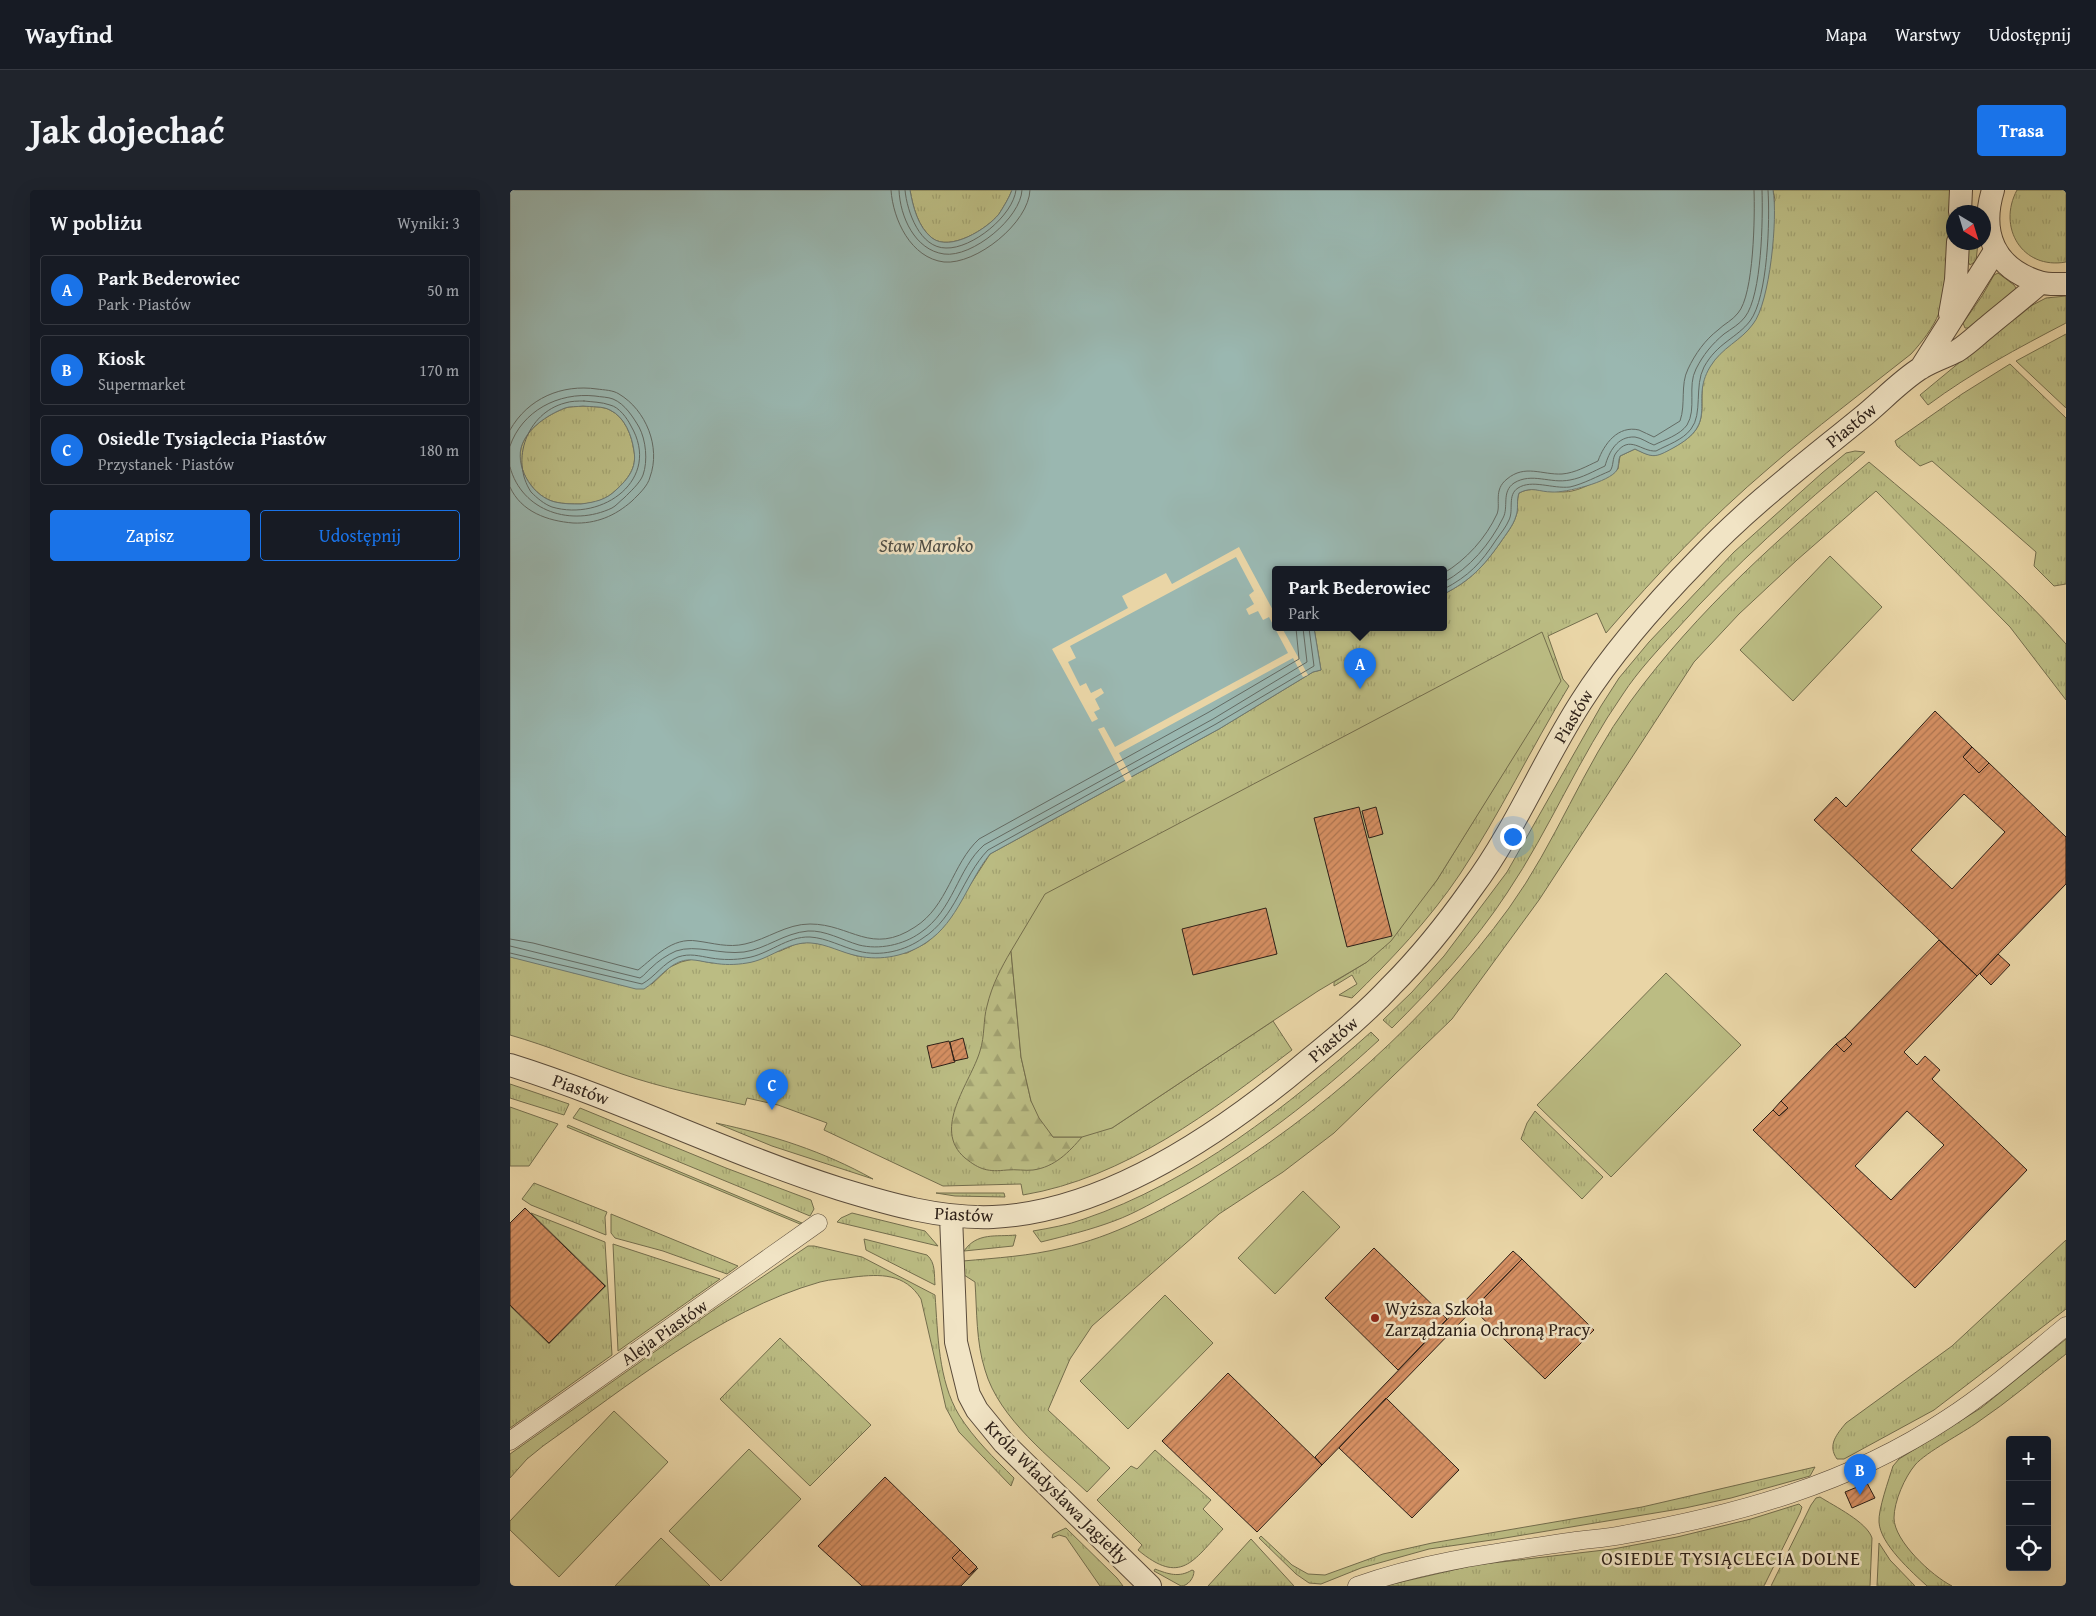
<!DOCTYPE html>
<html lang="pl">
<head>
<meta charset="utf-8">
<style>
	body { margin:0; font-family:"Gentium Book Plus",serif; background:#20242c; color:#f1f3f6 }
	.controls { position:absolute; right:15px; bottom:15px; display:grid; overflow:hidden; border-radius:5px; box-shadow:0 5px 20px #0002 }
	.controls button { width:45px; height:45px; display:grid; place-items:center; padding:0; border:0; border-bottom:1px solid #363941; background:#171b24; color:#f1f3f6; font:25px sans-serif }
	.compass { position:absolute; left:1436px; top:15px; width:45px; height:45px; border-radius:50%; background:#171b24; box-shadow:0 5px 20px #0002; rotate:142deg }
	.you { position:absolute; left:1002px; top:646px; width:18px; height:18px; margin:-12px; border:4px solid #fff; border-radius:50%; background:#1a73e8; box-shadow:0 0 0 8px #1a73e833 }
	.badge { display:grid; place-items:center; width:32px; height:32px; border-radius:50%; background:#1a73e8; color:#fff; font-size:16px; font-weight:700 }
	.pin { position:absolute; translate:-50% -41px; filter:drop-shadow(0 1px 2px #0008) }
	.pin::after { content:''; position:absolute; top:26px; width:18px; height:15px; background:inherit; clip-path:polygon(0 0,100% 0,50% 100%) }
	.popup { position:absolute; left:762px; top:376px; width:175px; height:65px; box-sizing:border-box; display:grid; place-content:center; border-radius:5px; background:#171b24; filter:drop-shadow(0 1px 4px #0005); font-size:16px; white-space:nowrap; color:#9ea1a6 }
	.popup b { font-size:19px; color:#f1f3f6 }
	.popup::after { content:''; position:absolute; left:50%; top:100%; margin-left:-10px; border:10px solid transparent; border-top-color:#171b24 }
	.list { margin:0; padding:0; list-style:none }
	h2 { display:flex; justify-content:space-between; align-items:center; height:65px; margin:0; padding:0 20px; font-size:21px }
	h2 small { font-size:16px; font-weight:400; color:#9ea1a6 }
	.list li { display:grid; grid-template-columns:32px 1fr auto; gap:15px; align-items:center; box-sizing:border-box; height:70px; margin:0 10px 10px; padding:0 10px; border:1px solid #363941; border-radius:5px }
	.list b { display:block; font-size:19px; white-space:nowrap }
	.list p { margin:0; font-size:16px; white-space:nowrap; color:#9ea1a6 }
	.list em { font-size:16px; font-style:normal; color:#9ea1a6 }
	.actions { display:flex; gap:10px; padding:15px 20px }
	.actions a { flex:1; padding:11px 0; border:1px solid #1a73e8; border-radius:5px; text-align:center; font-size:18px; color:#1a73e8 }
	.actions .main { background:#1a73e8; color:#fff }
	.icon { flex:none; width:28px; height:28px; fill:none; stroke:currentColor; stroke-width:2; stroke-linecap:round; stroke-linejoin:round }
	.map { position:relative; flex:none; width:1556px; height:1396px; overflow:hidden; border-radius:5px }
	header { display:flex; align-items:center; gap:30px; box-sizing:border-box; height:70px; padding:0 25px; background:#171b24; border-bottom:1px solid #363941 }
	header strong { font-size:24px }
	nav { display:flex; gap:28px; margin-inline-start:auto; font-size:18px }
	.intro { display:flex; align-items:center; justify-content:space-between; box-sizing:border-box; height:120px; padding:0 30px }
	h1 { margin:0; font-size:35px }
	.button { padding:12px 22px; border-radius:5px; background:#1a73e8; color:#fff; font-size:18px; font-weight:700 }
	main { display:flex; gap:30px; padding:0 30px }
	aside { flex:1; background:#171b24; border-radius:5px; box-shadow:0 5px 20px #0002 }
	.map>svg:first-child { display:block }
	.grass { fill:url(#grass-tufts); stroke:#746e4d }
	.forest { fill:url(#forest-firs); stroke:#746e4d }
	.garden { fill:#bbbc83; stroke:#746e4d }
	.water { fill:#9ab7b0; stroke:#6e7a73; fill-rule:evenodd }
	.pier { fill:#e9d5a6 }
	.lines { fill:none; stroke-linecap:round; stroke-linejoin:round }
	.shore { stroke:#636b64; stroke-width:1 }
	.building { fill:url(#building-hatch); stroke:#2c1f17; fill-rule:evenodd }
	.pedestrian-casing { stroke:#5b4c3b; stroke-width:19 }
	.minor-casing { stroke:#5b4c3b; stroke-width:24 }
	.pedestrian { stroke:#f1e4c5; stroke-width:18 }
	.minor { stroke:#f1e4c5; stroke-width:22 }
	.poi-dot { fill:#8f2418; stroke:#f1e4c5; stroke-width:2 }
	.labels { text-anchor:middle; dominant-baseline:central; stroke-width:5; stroke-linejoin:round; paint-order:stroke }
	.street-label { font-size:18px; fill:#2c1f17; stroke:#f1e4c5 }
	.poi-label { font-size:18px; fill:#2c1f17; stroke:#f1e4c5; text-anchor:start }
	.water-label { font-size:19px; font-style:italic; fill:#4d4d45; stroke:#f1e4c5 }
	.neighbourhood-label { font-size:19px; letter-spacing:1px; fill:#2c1f17; stroke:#f1e4c5 }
</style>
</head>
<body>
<header>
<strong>Wayfind</strong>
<nav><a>Mapa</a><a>Warstwy</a><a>Udostępnij</a></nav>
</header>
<div class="intro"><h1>Jak dojechać</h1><a class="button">Trasa</a></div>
<main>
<aside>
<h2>W pobliżu<small>Wyniki: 3</small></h2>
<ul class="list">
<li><span class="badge">A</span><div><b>Park Bederowiec</b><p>Park · Piastów</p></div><em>50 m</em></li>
<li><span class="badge">B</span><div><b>Kiosk</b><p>Supermarket</p></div><em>170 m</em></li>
<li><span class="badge">C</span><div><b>Osiedle Tysiąclecia Piastów</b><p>Przystanek · Piastów</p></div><em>180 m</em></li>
</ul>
<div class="actions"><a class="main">Zapisz</a><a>Udostępnij</a></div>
</aside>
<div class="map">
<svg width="1556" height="1396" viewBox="0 0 1556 1396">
	<defs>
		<pattern id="grass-tufts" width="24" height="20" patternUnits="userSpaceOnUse" patternTransform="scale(1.25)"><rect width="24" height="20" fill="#bbbc83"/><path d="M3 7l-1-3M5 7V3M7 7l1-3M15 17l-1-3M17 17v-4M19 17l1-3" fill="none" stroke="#a1a170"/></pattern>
		<pattern id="forest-firs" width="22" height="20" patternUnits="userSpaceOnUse" patternTransform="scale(1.25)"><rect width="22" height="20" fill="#bbbc83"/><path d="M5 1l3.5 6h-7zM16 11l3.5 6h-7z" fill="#a1a170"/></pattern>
		<pattern id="building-hatch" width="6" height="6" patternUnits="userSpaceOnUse" patternTransform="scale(1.25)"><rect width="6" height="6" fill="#d58f62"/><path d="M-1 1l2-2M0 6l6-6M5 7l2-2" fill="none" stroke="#ad7450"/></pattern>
	</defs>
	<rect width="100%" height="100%" fill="#e9d5a6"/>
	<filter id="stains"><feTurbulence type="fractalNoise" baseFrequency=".004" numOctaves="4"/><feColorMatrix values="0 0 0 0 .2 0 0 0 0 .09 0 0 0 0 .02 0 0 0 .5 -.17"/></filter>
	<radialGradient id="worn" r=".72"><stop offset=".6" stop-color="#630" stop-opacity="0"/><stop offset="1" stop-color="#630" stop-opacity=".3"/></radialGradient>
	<path class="grass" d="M400 0H502C499 8 494 16 489 24 477 39 440 62 422 48 408 37 403 17 400 0Z
		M1263 0H1441C1439 36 1442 90 1429 123 1423 138 1412 152 1401 164 1353 202 1305 238 1259 278 1200 328 1147 384 1096 443L1087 423 1038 446 1053 489 1059 496C1021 558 990 624 950 684 920 729 881 770 842 808L829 805 847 794 842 785 824 796V792L857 772 927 690 1050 491 501 761 511 867 521 911 602 938 763 831 782 860C702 921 615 988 513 1005L511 994 433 996 314 940 317 933 268 915 237 908 235 915C194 906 152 898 112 884 75 871 38 856 0 845V767L142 794 160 777 171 772 183 769 202 773 270 761 286 754 300 752 316 755 347 766 397 763 416 753 431 740 480 664 709 539 803 482 811 480 804 438H934V404C961 390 973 377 990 353 996 344 1003 336 1006 326 1009 319 1006 311 1009 303 1026 294 1043 305 1062 301 1077 298 1094 286 1108 279L1110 266 1125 259C1144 268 1145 267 1164 257 1184 246 1193 237 1192 212 1192 204 1192 195 1194 188 1198 175 1209 163 1219 154L1265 10Z
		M1507 0H1556V72C1512 80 1487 37 1507 0Z
		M1458 53H1468L1466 71 1460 75 1457 70Z
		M1488 83 1504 95 1506 98 1504 101 1458 138H1455L1453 133 1472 106 1484 85Z
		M1556 106V133C1508 158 1461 183 1418 215L1410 205 1513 120 1536 108Z
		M1556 144V218L1506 171Z
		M1500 174 1556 228V394L1544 396 1524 376 1526 362 1422 271 1410 276 1387 256 1385 251 1452 204Z
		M73 216C81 217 93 216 100 220 115 227 122 246 124 261 127 278 118 289 106 300 96 310 85 313 71 314 63 314 53 314 45 312 24 307 6 280 11 258 16 239 37 225 55 218 60 216 67 217 73 216Z
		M1345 261 1355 262C1289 318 1224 375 1166 440 1148 460 1128 481 1113 504 1069 567 1040 639 997 703 965 752 924 796 882 838L873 830 902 802 934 766 997 682 1091 516 1109 488 1139 452 1224 362 1312 283 1336 263Z
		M1359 272C1427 329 1497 386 1556 454V510L1500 437 1366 301 1287 370 1229 424 1184 472 1029 710 942 829 824 943 773 982 709 1024 582 1136 560 1169 538 1220 600 1278 577 1302C541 1268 489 1229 475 1180 466 1152 467 1121 465 1092L454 1085 453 1071C486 1068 520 1066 552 1058 603 1047 651 1021 695 995 813 923 918 829 999 718 1046 653 1073 576 1120 512 1187 420 1272 345 1359 272Z
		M861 842 869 850C807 907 742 958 668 999 647 1010 626 1023 604 1031 580 1040 555 1046 531 1052L523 1041C540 1038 558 1035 574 1029 681 993 778 916 861 842Z
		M0 894 59 914 54 925 0 908Z
		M0 917 48 934 19 976H0Z
		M70 918 216 978 301 1010 304 1019 300 1026 63 928Z
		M1025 921 1093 987 1072 1009 1011 949 1017 933Z
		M206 933C262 945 313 961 363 989L262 956Z
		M58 935 292 1033 290 1034 57 937Z
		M24 993 97 1022 95 1027 96 1045 21 1015 12 1009Z
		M426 1003H494L495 1007 445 1006Z
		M21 1023 95 1052 102 1165 0 1238V1116L39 1154 96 1096Z
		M342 1023 415 1041 428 1056 327 1032 331 1028Z
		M101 1024 228 1076 217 1084 153 1061 105 1048 101 1043Z
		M506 1045 503 1056 454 1061C467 1042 486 1047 506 1045Z
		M354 1049 417 1065C426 1073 424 1085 425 1095L356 1060Z
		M1556 1050V1119L1424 1220 1334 1269H1327C1317 1255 1327 1244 1336 1233L1442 1156Z
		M103 1054 210 1089 108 1161Z
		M298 1056H304L352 1067 425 1105C428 1144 428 1190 449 1225 464 1249 484 1268 504 1288L501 1296 449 1242 436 1218 411 1109C395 1083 370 1084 344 1087 333 1089 321 1089 310 1092 208 1121 118 1196 33 1256L17 1269 0 1288V1264L205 1119Z
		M270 1148 361 1235 300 1296 210 1209Z
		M1556 1149V1164C1527 1187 1499 1211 1468 1232 1453 1243 1416 1262 1405 1275 1395 1287 1384 1311 1384 1328 1384 1351 1422 1386 1442 1396H1417C1402 1382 1370 1354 1369 1332 1368 1320 1379 1289 1383 1276L1389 1269 1471 1218Z
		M645 1260 701 1310 693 1319 713 1339C683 1371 671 1396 628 1360L632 1355 587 1310 621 1276 627 1279Z
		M1305 1277 1300 1286 1221 1308 1175 1318 989 1349 919 1359 851 1378 811 1394 799 1393 786 1384 749 1348 751 1346 782 1375 798 1384 815 1385 873 1364 922 1353 1132 1317Z
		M1310 1307C1324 1316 1357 1332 1362 1348L1360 1396H1261L1301 1315 1306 1308Z
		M1289 1314 1292 1317 1290 1323 1254 1396H874L965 1375 1103 1359 1167 1347 1241 1329Z
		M556 1338 607 1388 613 1396H590L556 1347 549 1345 542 1348 543 1344Z
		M741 1349 784 1396H698Z
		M1369 1353 1380 1370 1405 1396H1367Z
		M645 1379C658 1384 669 1388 682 1380L684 1381C684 1388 678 1396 671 1396L644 1381Z"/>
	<path class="forest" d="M501 761 511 867 521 911 543 947H572C559 962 545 977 523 980 515 981 506 979 497 980 478 982 470 980 455 968 421 939 461 892 470 861 475 846 473 830 477 816 482 795 491 778 501 761Z"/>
	<path class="garden" d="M1320 366 1372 417 1283 511 1230 460Z
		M1032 442 1051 491 927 690 881 751 857 772 808 801 602 938 572 947H543L529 928 521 911 511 867 501 761 535 704Z
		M1156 783 1231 855 1101 987 1027 915Z
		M793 1001 830 1037 765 1104 728 1068Z
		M655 1105 703 1153 618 1239 570 1191Z
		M104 1221 158 1272 49 1387 0 1340V1331Z
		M239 1259 291 1309 211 1391 159 1341Z
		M151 1348 200 1396H105Z"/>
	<path class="water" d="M0 0H400C403 17 408 37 422 48 440 62 477 39 489 24 494 16 499 8 502 0H1263C1268 27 1260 113 1243 134 1231 151 1212 157 1200 177 1179 212 1211 232 1163 258 1145 268 1143 268 1125 259L1110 266C1108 270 1109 277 1107 280 1100 292 1055 303 1042 302 1029 302 1022 296 1009 303 1006 311 1009 318 1006 326 1003 336 996 344 990 353 973 377 961 390 934 404V380H766V438H804L811 480 803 482 709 539 480 664C457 693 448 731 417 752 397 766 371 771 348 766 332 763 317 754 301 753 278 751 259 770 237 773 225 775 214 775 203 773 191 772 181 767 169 772 155 778 147 791 134 799H126L0 767ZM73 216C81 217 93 216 100 220 115 227 122 246 124 261 127 278 118 289 106 300 96 310 85 312 71 314 63 314 53 314 45 312 24 307 6 280 11 258 16 239 37 225 55 218 60 216 67 217 73 216Z"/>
	<path class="pier" d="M729 357 766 426V438H772L798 485 793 487 783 468 609 563 622 588 616 592 588 539 594 537 605 557 778 463 759 427 753 430 748 421 739 425 736 419 744 414 739 405 744 401 726 367 560 456 566 468 558 472 570 496 576 493 581 503 591 498 594 503 585 509 590 519 584 522 588 529 582 532 542 459 618 418 612 406 656 383 662 394Z"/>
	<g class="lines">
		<path class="shore" d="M381 0C383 30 401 68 434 72 466 75 519 33 520 0
			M389 0C390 27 405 60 434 64 462 68 511 28 512 0
			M395 0C397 22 410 58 436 58 462 59 503 26 506 0
			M74 211C82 212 92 212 100 215 109 217 117 228 121 236 152 289 93 332 42 317 34 314 27 308 21 302 0 270 17 223 55 213 61 211 68 211 74 211Z
			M0 240C18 208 52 194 87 199 94 200 103 200 109 204 136 220 151 257 140 287 138 296 128 305 122 311 105 326 86 334 63 333 38 331 11 322 0 297
			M0 256C12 221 48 202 85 206 91 207 98 207 103 209 115 214 123 227 129 237 136 250 138 271 133 285 130 293 120 302 114 308 110 311 106 316 102 318 62 337 12 322 0 277
			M934 383C956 370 976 348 987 324 991 314 983 300 997 289 1015 274 1032 285 1052 284 1065 283 1077 276 1088 271 1094 254 1108 235 1129 240 1134 242 1139 245 1144 247L1170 231C1176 214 1170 195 1178 179 1185 164 1195 150 1208 140 1214 134 1223 130 1228 123 1244 105 1245 25 1244 0
			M934 392C960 378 980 354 993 328 999 317 991 302 1004 293 1022 282 1040 294 1060 290 1072 288 1084 281 1095 276 1099 262 1107 246 1125 247 1132 248 1138 253 1144 255 1154 250 1170 245 1177 235 1187 219 1177 196 1186 179 1193 165 1202 154 1214 144 1221 139 1230 134 1235 127 1252 105 1253 28 1252 0
			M934 399C959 386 971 373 986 350 991 343 996 337 999 330 1004 320 997 305 1008 298 1022 289 1042 299 1060 297 1073 294 1088 286 1100 281 1104 276 1102 268 1106 263 1120 244 1131 262 1146 261 1157 255 1173 250 1181 239 1193 224 1184 196 1194 177 1207 153 1227 148 1240 131 1258 107 1260 30 1258 0
			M0 749 23 753 128 780C145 767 162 747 187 751 203 753 218 758 235 754 258 749 276 734 300 734 341 734 361 766 405 737 438 716 442 674 469 649L699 522 789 469 786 438
			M0 756 130 788C135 785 137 781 141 778 148 771 157 765 166 761 186 754 210 765 234 762 256 759 274 743 298 741 315 740 332 750 349 755 369 760 393 755 410 743 444 720 447 679 474 655L703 529 797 472 793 438
			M0 763 132 794C145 787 153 773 168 767 180 763 189 766 201 768 213 770 225 770 236 768 258 765 277 746 300 747 317 748 332 757 348 761 370 767 395 761 413 748 446 727 452 687 478 660L706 534 804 476 799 438"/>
	</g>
	<path class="building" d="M1425 521 1462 557 1453 567 1469 583 1479 573 1556 647V694L1467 786 1304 630 1326 607 1336 617ZM1454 604 1495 642 1442 699 1401 660Z
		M1462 557 1479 573 1469 583 1453 567Z
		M849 617 882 746 837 757 804 628Z
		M866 617 873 644 859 648 852 621Z
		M756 718 767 764 683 785 672 739Z
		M1429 750 1467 786 1394 862 1407 875 1415 866 1430 880 1422 889 1517 980 1405 1098 1243 940 1263 920 1269 926 1278 918 1271 911 1326 854 1334 862 1342 854 1335 847ZM1397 921 1434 955 1381 1010 1345 976Z
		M1488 764 1500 775 1481 795 1470 784Z
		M1335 847 1342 854 1334 862 1326 854Z
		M453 848 458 868 444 871 440 852Z
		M439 851 445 872 422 878 417 856Z
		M1271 911 1278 918 1269 926 1263 920Z
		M15 1018 95 1096 39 1153 0 1115V1033Z
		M864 1058 937 1129 888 1180 815 1108Z
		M1003 1061 1012 1069 812 1275 805 1267Z
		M1012 1069 1084 1140 1035 1189 963 1119Z
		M718 1183 812 1275 747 1342 652 1251Z
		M876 1208 949 1280 902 1328 829 1258Z
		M375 1287 450 1360 442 1368 459 1385 468 1378 451 1396H352L308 1356Z
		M1357 1293 1365 1308 1342 1318 1335 1302Z
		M450 1360 467 1377 459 1385 442 1368Z"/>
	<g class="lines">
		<g class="pedestrian-casing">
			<path id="pedestrian" d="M0 1251 308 1033
				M847 1396C917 1371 992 1362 1066 1351 1081 1349 1097 1348 1112 1345 1226 1325 1339 1294 1437 1229 1479 1202 1517 1168 1556 1136"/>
		</g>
		<g class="minor-casing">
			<path id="minor" d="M1483 0C1470 43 1484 78 1529 92 1537 95 1548 94 1556 94
				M1450 22 1451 0
				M1440 124 1446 90 1448 52
				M1411 178 1485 61
				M0 875C112 910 217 963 330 999 379 1014 430 1029 483 1027 598 1022 716 940 801 868 829 845 857 822 881 796 911 766 938 732 962 698 1005 640 1032 573 1071 512 1104 460 1146 413 1189 369 1238 317 1296 273 1351 228 1371 212 1390 191 1411 178 1422 171 1435 167 1447 161 1458 154 1467 145 1477 137 1495 122 1513 108 1530 93
				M441 1026 446 1152 459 1205 467 1220 494 1253 640 1396"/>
		</g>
		<use href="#pedestrian" class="pedestrian"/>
		<use href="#minor" class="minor"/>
	</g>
	<circle class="poi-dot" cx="865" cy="1128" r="5"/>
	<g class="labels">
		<g class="street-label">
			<text transform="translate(1341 235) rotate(-39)">Piastów</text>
			<text transform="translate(1063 526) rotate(-59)">Piastów</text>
			<text transform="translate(823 849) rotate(-41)">Piastów</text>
			<text transform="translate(71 899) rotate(20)">Piastów</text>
			<text transform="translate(454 1024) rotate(3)">Piastów</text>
			<text transform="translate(154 1142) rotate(-35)">Aleja Piastów</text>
			<text transform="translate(547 1302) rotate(45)">Króla Władysława Jagiełły</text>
		</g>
		<g class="poi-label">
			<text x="875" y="1118">Wyższa Szkoła<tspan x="875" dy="21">Zarządzania Ochroną Pracy</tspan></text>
		</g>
		<g class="water-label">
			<text x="416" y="355">Staw Maroko</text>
		</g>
		<g class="neighbourhood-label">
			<text x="1221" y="1368">OSIEDLE TYSIĄCLECIA DOLNE</text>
		</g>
	</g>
	<rect width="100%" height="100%" filter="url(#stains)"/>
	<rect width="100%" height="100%" fill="url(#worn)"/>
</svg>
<div class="controls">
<button>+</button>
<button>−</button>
<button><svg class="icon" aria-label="locate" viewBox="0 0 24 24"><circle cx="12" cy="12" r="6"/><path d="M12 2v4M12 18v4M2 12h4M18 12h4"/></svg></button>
</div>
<svg class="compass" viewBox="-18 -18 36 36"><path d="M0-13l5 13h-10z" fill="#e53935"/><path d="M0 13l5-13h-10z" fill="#9ea1a6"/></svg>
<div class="you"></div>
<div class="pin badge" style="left:850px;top:499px">A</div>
<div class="popup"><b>Park Bederowiec</b>Park</div>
<div class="pin badge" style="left:1350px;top:1305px">B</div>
<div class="pin badge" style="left:262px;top:920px">C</div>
</div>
</main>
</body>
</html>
